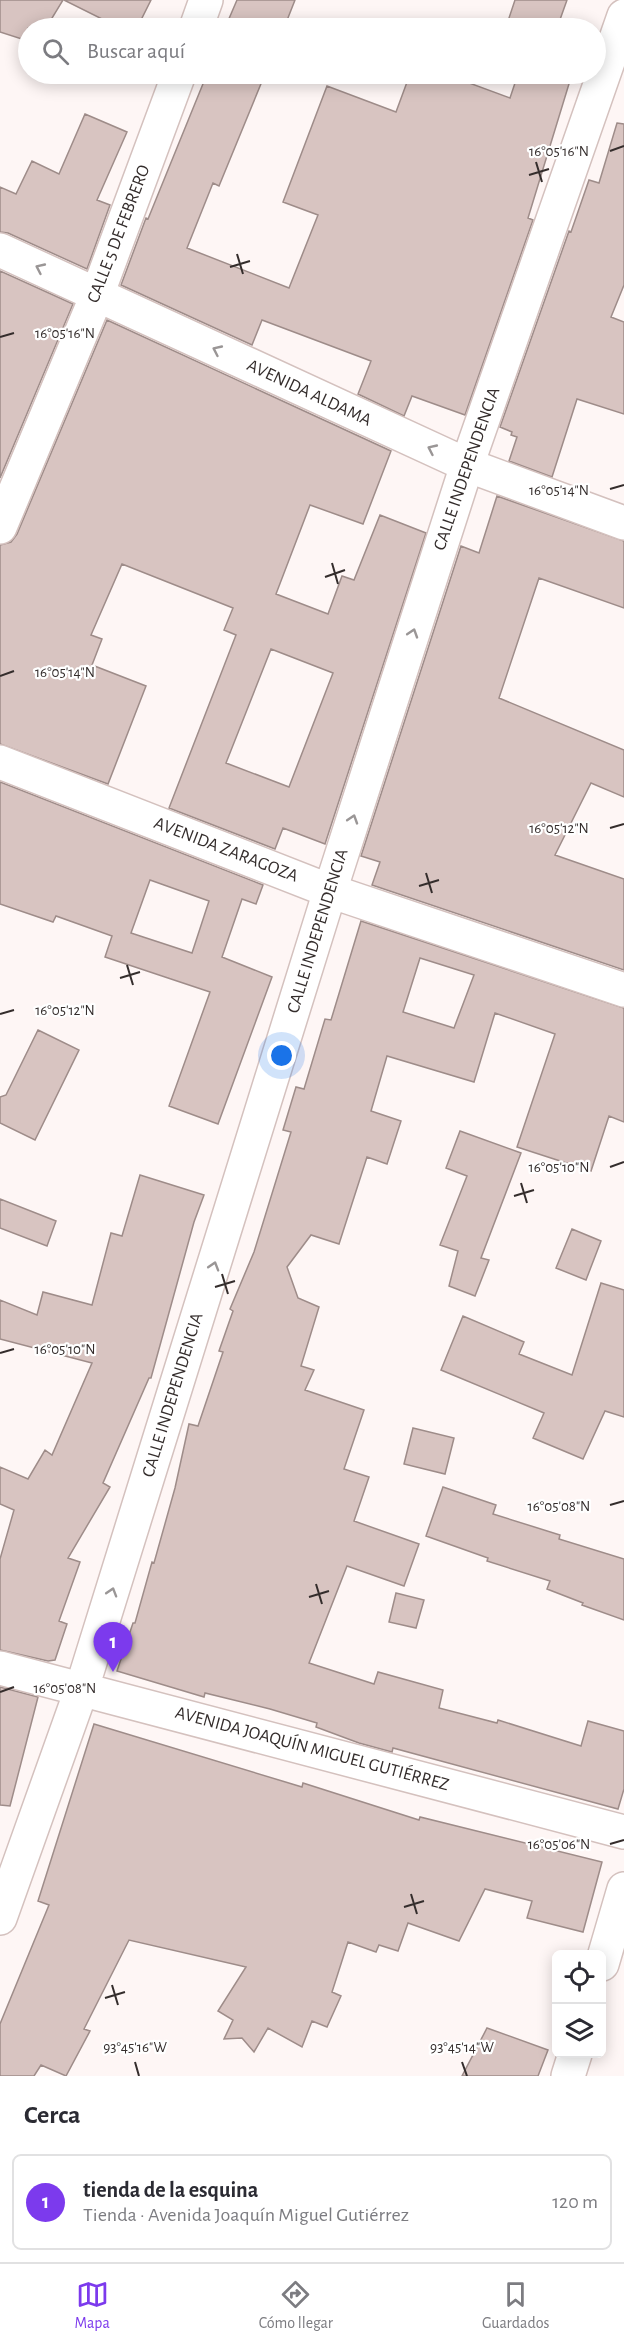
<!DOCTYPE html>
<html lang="es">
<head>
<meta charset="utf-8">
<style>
	body { margin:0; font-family:"Alegreya Sans",sans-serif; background:#f7f7f7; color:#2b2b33 }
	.controls { position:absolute; right:18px; bottom:18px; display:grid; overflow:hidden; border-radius:9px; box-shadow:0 3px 15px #0003 }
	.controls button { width:54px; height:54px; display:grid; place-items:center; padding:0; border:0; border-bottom:2px solid #e1e1e2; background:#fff; color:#2b2b33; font:30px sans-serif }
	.you { position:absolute; left:282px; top:1056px; width:21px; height:21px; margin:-15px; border:4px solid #fff; border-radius:50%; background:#1a73e8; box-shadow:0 0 0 9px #1a73e833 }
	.badge { display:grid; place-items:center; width:39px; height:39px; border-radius:50%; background:#7c3aed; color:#fff; font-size:20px; font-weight:700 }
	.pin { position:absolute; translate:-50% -50px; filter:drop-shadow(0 2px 3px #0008) }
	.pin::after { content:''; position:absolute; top:32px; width:21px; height:18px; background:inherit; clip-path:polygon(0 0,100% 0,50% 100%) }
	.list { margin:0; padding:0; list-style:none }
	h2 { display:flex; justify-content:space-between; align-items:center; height:78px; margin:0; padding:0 24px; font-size:26px }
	h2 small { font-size:20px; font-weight:400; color:#7c7c81 }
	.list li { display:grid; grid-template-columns:39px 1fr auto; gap:18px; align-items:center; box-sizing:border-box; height:96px; margin:0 12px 12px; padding:0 12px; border:2px solid #e1e1e2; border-radius:9px }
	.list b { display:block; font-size:22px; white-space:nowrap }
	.list p { margin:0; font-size:20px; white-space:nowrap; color:#7c7c81 }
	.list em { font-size:20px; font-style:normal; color:#7c7c81 }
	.icon { flex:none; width:33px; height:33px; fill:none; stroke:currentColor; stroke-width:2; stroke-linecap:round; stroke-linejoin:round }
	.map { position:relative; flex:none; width:624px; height:2076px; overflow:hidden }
	.search { position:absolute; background:#fff; box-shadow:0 3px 15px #0003; left:18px; right:18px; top:18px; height:66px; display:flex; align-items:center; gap:15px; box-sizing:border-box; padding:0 21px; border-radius:33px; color:#7c7c81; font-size:22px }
	.sheet { height:186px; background:#fff }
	nav { display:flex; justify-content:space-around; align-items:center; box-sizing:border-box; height:84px; border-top:2px solid #e1e1e2; background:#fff; font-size:16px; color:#7c7c81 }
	nav a { display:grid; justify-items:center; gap:3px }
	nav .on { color:#7c3aed }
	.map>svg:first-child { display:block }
	.building { fill:#d8c4c1; stroke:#9e8c89; stroke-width:1.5; fill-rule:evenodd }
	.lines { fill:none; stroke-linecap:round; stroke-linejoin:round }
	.minor-casing { stroke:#d4c1be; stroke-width:36 }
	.minor { stroke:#fff; stroke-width:33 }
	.oneway { stroke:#9a9696 }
	.ticks { fill:none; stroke:#342d2c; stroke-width:2 }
	.labels { text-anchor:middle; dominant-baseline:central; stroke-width:4.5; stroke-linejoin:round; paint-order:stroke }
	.street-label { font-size:18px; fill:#342d2c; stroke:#fff }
	.ticks-label { font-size:15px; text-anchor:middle; fill:#342d2c; stroke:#fff; stroke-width:4.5; stroke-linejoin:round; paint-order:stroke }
</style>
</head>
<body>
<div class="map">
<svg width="624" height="2076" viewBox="0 0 624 2076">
	<rect width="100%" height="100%" fill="#fef6f5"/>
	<path class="building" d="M0 0H63L46 28H28V41L0 32Z
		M64 0H151L137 28H120Z
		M237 0H295L284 28H225Z
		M515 0H567L557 28H510L506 27Z
		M207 74H265L219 186 213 183 187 248 289 288 318 215 283 202 327 86 396 112 410 74H445L510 98 518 74H572L528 218 533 220 465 415 412 396 404 416 358 394 371 361 262 320 252 345 121 285 146 218 148 219Z
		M85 114 127 132 97 200 110 205 87 269 8 233 0 232V187L16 194 32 161 59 174Z
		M617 123 624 124V285L611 317 624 322V414L577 399 552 477 509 461 517 437 511 435 512 432 500 427 569 231 571 232 589 180 599 183Z
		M0 271 73 304 0 478Z
		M107 320 391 451 363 524 310 505 276 594 328 614 342 576 354 580 380 515 426 533 325 844 283 828 275 849 169 808 236 635 224 630 233 608 122 564 91 635 102 639 92 665 146 686 108 784 0 744V545L11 542 17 534ZM271 649 333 673 289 787 226 763Z
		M497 496 624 541V608L539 578 499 698 624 750V797L591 783 555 855 624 879V970L372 885 380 862 361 856 461 546 479 553Z
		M0 782 263 885 256 904 242 899 222 957 272 977 218 1124 169 1106 210 992 105 957 112 936 56 916 53 922 0 904ZM150 880 209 901 192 953 131 933Z
		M361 921 624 1008V1122L609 1116 591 1171 517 1147 555 1034 495 1013 474 1082 387 1056 371 1111 401 1121 387 1164 367 1157 339 1244 311 1235 287 1267 298 1298 319 1307 301 1366 314 1370 305 1390 364 1410 344 1469 369 1477 354 1521 419 1544 404 1586 347 1566 309 1663 374 1684 378 1672 443 1690 439 1708 497 1723 498 1720 581 1746 588 1721 624 1731V1789L618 1809 393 1748 392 1752 359 1743 316 1727 317 1723 270 1709 205 1693 204 1697 117 1671 133 1623H135L152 1562 154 1563 175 1488 189 1424 198 1426 223 1352 219 1351 233 1311 230 1309 254 1252 291 1132 283 1130 296 1087 304 1089 325 1019 331 1020ZM420 958 474 975 454 1028 403 1012Z
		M38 1030 79 1050 35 1140 0 1123V1097L6 1095Z
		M460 1131 521 1153 481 1258 489 1260 475 1296 449 1286 458 1251 440 1245 467 1176 446 1168Z
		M140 1175 204 1195 194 1222 151 1378H149L103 1483 110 1487 68 1558 80 1562 59 1621 67 1624 55 1660 48 1661 0 1650V1559L14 1510 0 1504V1467L28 1479 45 1450 52 1455 92 1363 0 1339V1300L37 1315 43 1292 92 1305 111 1233 122 1236Z
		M0 1199 56 1221 47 1246 0 1228Z
		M572 1229 601 1241 586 1280 556 1268Z
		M601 1283 624 1290V1417L605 1411 583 1459 533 1438 544 1413 441 1370 463 1316 524 1342 519 1354 572 1375Z
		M413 1428 454 1438 445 1474 404 1464Z
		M443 1487 496 1505 493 1514 560 1535 559 1539 624 1559V1620L582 1605 583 1603 547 1589 550 1581 487 1561 488 1558 426 1536Z
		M396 1593 424 1600 416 1628 389 1622Z
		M0 1687 38 1697 10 1806 0 1805Z
		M94 1724 302 1787 303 1783 419 1820 420 1817 602 1862 583 1932 527 1918 532 1901 485 1889 459 1941 408 1923 398 1951 379 1945 376 1952 348 1942 332 1992 341 1996 327 2027 312 2021 302 2047 268 2028 254 2052 242 2038 224 2039 233 2020 218 2011 246 1967 129 1940 84 2029 90 2031 66 2076 41 2065 34 2076H0V2024L49 1905 38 1901Z
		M487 2028 548 2050 538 2076H462Z"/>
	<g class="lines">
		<g class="minor-casing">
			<path id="minor" d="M196 28 206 0
				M0 250 467 465 624 523
				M0 527 97 295 179 74
				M0 762 330 891 624 990
				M0 1668 624 1832
				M0 1918 82 1688 330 891 467 465 624 16
				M602 1964 624 1889
				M568 2076 575 2054"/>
		</g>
		<use href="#minor" class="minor"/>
	</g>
	<defs><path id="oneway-chevron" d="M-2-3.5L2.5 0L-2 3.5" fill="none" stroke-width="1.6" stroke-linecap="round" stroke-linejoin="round" transform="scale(1.5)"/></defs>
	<g class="oneway">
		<use href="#oneway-chevron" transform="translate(40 268) rotate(-155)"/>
		<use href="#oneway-chevron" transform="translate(217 350) rotate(-155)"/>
		<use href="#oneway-chevron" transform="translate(432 449) rotate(-155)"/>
		<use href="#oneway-chevron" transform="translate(413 633) rotate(-72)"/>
		<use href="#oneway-chevron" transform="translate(353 819) rotate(-72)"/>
		<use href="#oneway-chevron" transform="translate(214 1266) rotate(-73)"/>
		<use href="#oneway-chevron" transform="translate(112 1592) rotate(-73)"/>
	</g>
	<path class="ticks" d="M610 151 624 146M536 162 542 182M529 175 549 169M237 254 243 274M230 267 250 261M0 337 14 333M610 489 624 485M332 563 338 584M325 577 345 570M0 676 14 671M610 828 624 824M426 873 432 893M419 886 439 880M127 965 133 985M120 978 140 972M0 1014 14 1010M610 1167 624 1162M521 1183 527 1203M514 1196 534 1190M222 1274 228 1294M215 1287 235 1281M0 1353 14 1349M610 1505 624 1501M316 1584 322 1604M309 1597 329 1591M0 1692 14 1687M610 1844 624 1840M411 1894 417 1914M404 1907 424 1901M112 1985 118 2005M105 1998 125 1992M135 2062 139 2076M462 2062 467 2076"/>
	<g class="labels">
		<g class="street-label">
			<text transform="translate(119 234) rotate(-69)">CALLE 5 DE FEBRERO</text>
			<text transform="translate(309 393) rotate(25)">AVENIDA ALDAMA</text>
			<text transform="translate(467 469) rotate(-71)">CALLE INDEPENDENCIA</text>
			<text transform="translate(226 850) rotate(21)">AVENIDA ZARAGOZA</text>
			<text transform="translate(318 931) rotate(-73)">CALLE INDEPENDENCIA</text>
			<text transform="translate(173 1395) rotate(-73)">CALLE INDEPENDENCIA</text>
			<text transform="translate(312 1749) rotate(15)">AVENIDA JOAQUÍN MIGUEL GUTIÉRREZ</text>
		</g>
	</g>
	<g class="ticks-label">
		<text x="559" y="156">16°05'16"N</text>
		<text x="65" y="338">16°05'16"N</text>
		<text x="559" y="495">16°05'14"N</text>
		<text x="65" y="677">16°05'14"N</text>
		<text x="559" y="833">16°05'12"N</text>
		<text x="65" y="1015">16°05'12"N</text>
		<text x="559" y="1172">16°05'10"N</text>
		<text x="65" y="1354">16°05'10"N</text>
		<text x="559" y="1511">16°05'08"N</text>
		<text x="65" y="1693">16°05'08"N</text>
		<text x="559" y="1849">16°05'06"N</text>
		<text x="135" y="2052">93°45'16"W</text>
		<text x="462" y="2052">93°45'14"W</text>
	</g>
</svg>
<div class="controls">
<button><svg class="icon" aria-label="locate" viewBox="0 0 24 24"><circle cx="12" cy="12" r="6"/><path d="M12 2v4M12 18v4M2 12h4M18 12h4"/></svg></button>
<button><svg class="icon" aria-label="layers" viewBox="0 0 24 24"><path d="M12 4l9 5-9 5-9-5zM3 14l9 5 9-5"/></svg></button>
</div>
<div class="you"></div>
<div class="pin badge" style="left:113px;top:1672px">1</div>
<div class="search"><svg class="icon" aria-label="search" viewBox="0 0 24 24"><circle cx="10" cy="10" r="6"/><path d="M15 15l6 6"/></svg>Buscar aquí</div>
</div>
<section class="sheet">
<h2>Cerca<small></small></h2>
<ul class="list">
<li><span class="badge">1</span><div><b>tienda de la esquina</b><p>Tienda · Avenida Joaquín Miguel Gutiérrez</p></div><em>120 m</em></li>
</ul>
</section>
<nav>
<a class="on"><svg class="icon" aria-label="map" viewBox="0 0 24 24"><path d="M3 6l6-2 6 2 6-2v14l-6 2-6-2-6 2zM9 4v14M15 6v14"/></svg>Mapa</a>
<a><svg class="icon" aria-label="directions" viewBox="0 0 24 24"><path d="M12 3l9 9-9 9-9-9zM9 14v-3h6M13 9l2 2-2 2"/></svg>Cómo llegar</a>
<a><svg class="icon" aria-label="saved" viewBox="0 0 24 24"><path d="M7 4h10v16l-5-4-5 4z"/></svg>Guardados</a>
</nav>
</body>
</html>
